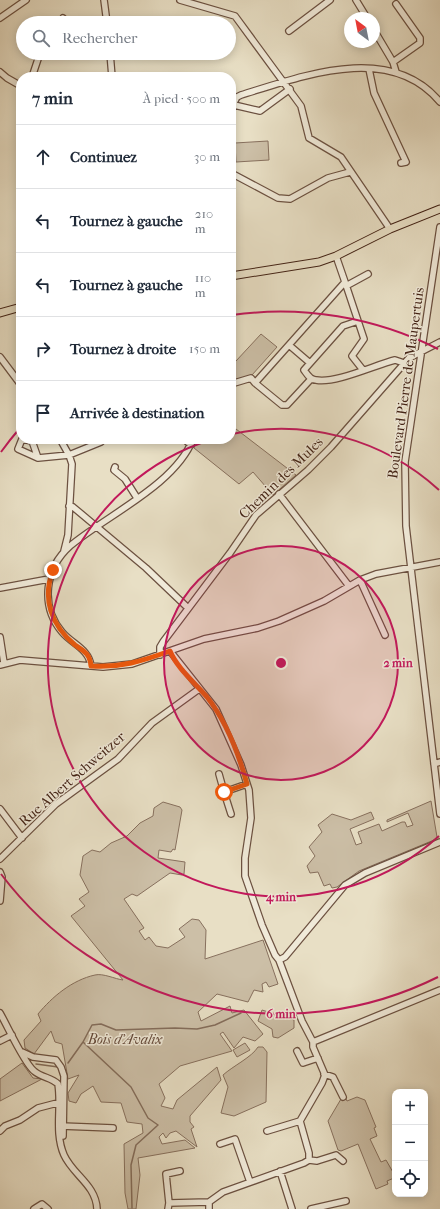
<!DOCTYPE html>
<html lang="fr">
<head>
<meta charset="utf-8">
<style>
	body { margin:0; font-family:"IM FELL French Canon",serif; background:#f2f2f3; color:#1f2937 }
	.controls { position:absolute; right:12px; bottom:12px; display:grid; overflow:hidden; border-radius:8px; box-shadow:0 2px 10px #0003 }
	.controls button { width:36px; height:36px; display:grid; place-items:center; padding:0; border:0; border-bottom:1px solid #e0e1e3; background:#fff; color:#1f2937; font:20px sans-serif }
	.compass { position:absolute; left:344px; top:12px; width:36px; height:36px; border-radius:50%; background:#fff; box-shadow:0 2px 10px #0003; rotate:328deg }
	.stop { position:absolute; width:12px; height:12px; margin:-9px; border:3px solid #ea580c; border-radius:50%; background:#fff }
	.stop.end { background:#ea580c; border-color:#fff; box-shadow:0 1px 4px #0008 }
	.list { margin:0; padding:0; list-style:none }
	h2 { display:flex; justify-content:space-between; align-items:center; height:52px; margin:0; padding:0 16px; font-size:17px }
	h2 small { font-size:13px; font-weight:400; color:#747a83 }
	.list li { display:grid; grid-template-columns:26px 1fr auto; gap:12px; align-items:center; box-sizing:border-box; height:64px; padding:0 16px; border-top:1px solid #e0e1e3 }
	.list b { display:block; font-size:15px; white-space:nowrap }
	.list em { font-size:13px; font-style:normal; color:#747a83 }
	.icon { flex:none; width:22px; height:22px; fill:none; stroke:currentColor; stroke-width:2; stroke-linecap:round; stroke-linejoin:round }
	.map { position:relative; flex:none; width:440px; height:1209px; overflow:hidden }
	.search { position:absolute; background:#fff; box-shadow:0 2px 10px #0003; left:16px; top:16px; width:220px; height:44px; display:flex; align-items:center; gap:10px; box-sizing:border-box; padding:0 14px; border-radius:22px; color:#747a83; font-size:15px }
	.panel { position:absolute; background:#fff; box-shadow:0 2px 10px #0003; left:16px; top:72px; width:220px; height:372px; border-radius:16px }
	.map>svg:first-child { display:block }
	.green { fill:#ccbfa7; stroke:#87705e }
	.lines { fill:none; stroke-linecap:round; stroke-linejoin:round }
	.stream { stroke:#846d5b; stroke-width:1.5 }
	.minor-casing { stroke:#6c5141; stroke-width:8 }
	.major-casing { stroke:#422215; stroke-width:9 }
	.minor { stroke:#f0ead9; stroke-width:5.5 }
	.major { stroke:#e8dfc5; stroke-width:7 }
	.route { stroke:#ea580c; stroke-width:5 }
	.ring { fill:none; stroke:#c2185b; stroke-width:2 }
	.labels { text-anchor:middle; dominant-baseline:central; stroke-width:3; stroke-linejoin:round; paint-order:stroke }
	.street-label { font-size:14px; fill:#422215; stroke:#f0ead9 }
	.park-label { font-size:14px; font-style:italic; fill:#64493a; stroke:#f0ead9 }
	.centre { fill:#c2185b; stroke:#f0ead9; stroke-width:2 }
	.ring-label { font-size:12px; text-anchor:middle; font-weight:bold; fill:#c2185b; stroke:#f0ead9; stroke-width:3; stroke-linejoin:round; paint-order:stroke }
</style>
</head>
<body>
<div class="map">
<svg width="440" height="1209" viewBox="0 0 440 1209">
	<rect width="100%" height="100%" fill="#e8dfc5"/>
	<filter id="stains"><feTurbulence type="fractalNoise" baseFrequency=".005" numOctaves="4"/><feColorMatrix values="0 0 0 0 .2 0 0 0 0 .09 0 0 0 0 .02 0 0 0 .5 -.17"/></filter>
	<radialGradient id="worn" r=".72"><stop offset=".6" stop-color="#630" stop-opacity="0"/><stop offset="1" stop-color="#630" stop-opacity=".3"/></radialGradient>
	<path class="green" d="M268 141 269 160 236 162 235 143Z
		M261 334 277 347 252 375 231 381V363L236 361Z
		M231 428 236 429 296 475 273 495 253 472 239 484 194 448 196 439H231Z
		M431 801 437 837 434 840 359 871 337 887 332 888 330 884 324 886 318 872 310 873 307 866 315 856 309 847 322 832 318 825 332 814 351 820 371 812 374 819 350 829 356 845 362 843 358 832 379 824 382 831 402 822H405L407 827 413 825 408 813 387 822V820Z
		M163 802 180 807 182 810 175 850 173 849 171 852 159 850 158 858 185 862 184 874 182 875 170 873 137 896 132 894 124 899 144 928 139 931 145 940 149 937 156 946 168 948 185 937 179 929 192 919 199 920 206 930 205 959 263 940 278 984 269 987 266 982 262 984 263 992 254 990 248 1002 217 994 198 1012 201 1021 230 1006 232 1013 244 1010 263 1034 255 1041 243 1037 234 1048 223 1032 220 1034 232 1051 180 1066 159 1084 165 1098 161 1106 173 1109 177 1100 217 1067 221 1080 190 1116V1122L194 1127 191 1129 197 1147 176 1131 170 1133 166 1138 163 1133 159 1137 162 1144 185 1140 195 1148 138 1158 140 1175 136 1209H128L125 1193 124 1144 143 1133 142 1124 127 1122 121 1103 101 1102 93 1086 81 1094 76 1103 69 1101 68 1093 79 1075 68 1079 62 1044 55 1042 51 1031 34 1054 25 1048 24 1040 41 1021 38 1014C52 997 72 980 95 975 103 973 115 979 123 980L71 916 85 906 79 899 89 892 80 875 83 856 92 850 100 852 111 843 127 836 140 823 153 816 154 808Z
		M262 1010 294 1020V1028L278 1038 273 1037 272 1029 258 1021Z
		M245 1043 250 1050 237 1057 233 1050Z
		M258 1047H263L267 1052 266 1102 234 1116 221 1113 228 1087 223 1075C233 1066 252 1057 258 1047Z
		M22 1063 33 1078 42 1079 0 1101V1079Z
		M345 1097 347 1101 357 1097 365 1100 376 1127 374 1128 377 1136 370 1139 381 1162 386 1160 394 1174V1178L387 1181 388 1184 376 1189 358 1144 341 1151 338 1150 328 1121 341 1099Z"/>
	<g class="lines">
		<path class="stream" d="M68 1063 83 1042
			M36 1064 58 1067
			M132 1208 131 1165 136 1145 158 1125 148 1118 131 1087 83 1042 92 1025 101 1024 116 1030 175 1028 197 1029 215 1025 241 1013"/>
		<g class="minor-casing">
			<path id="minor" d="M104 0 107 23
				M180 0 235 16 301 106 309 138 341 157 390 229
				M356 0 367 18
				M0 18 26 0
				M60 23 63 18
				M374 30 393 62 396 72
				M289 31 330 0
				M73 53 83 56 107 53
				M110 53 112 77
				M393 62 420 43V38L396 4
				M369 69 374 93 406 162 401 163
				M0 72 7 78 21 86
				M32 77 40 53
				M234 105 260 111 290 89
				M231 108 237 97 241 95C303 76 390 42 440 102
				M231 134 232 107
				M231 173 278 198 290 199 328 178 350 172
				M440 227 405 462 406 526 440 814
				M345 282 364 339 352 356 363 370
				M346 286 368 274
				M358 321 343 326 304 370C307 374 310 380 316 380 335 384 375 365 395 360L404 363
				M289 345 310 363
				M0 357 21 385
				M311 379 287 405H282L255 383 345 282 336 256
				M231 384 251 378 255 383
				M60 439 69 455 72 464 68 535 64 551
				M184 439 191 445
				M38 458 32 441 22 439 18 449 38 458 69 455 101 442 104 439
				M115 467 114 470 125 479 137 498
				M279 494 349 586
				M69 506 73 507 146 568 188 608
				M360 580 385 635
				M0 588 49 579
				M0 637 4 663
				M170 651 216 709 241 765 249 790 251 818 245 858V876L262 925 275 955 279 960 302 1021 313 1042
				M160 655V647L163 642 230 553 256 515 308 470 331 447 409 358 440 342
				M0 665 20 660 103 667 132 664 204 639 258 628 279 621 324 601 360 580 376 574 440 562
				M91 666C89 649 72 644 62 632 40 606 45 568 70 546 107 515 175 485 193 439
				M434 764 440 762
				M219 774 224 792 247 784
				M224 792 231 814
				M0 809 22 838
				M0 859 56 804 118 759 152 723 199 689
				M0 872 2 877 0 901
				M279 960 285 957 345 885 365 873 440 842
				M0 1013C8 1027 24 1063 34 1071 42 1078 51 1077 58 1084 62 1107 54 1132 64 1155 73 1175 96 1185 97 1209
				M0 1041 12 1035
				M313 1042 440 990
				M297 1051 303 1063 318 1058
				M22 1052 33 1057 56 1060 61 1067 64 1076 63 1136
				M324 1074 333 1077 343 1097
				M61 1126 113 1128
				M0 1131 5 1126 20 1120 38 1108 61 1102
				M267 1131 300 1121
				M220 1144 235 1139 250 1182
				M309 1160 317 1161 336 1155 343 1161
				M280 1171 292 1209
				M209 1202V1209
				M169 1203 166 1174 180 1171
				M34 1209 42 1204 48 1209
				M168 1209 169 1203 209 1202 223 1192 304 1163 309 1160V1153L300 1121 322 1083 325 1075 313 1047V1042
				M311 1209 346 1201"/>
		</g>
		<g class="major-casing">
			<path id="major" d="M231 276 319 262 336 256 390 229 440 209
				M0 313 21 307"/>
		</g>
		<use href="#minor" class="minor"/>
		<use href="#major" class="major"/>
	</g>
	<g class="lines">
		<path class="route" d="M53 570C42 599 51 625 75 645 84 651 90 654 91 666 121 668 142 661 170 651 177 668 195 683 207 697 226 721 239 755 247 784L224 792"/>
	</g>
	<circle cx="281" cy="663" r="117" fill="#c2185b" fill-opacity=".12"/>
	<g class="ring">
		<circle cx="281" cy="663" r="117"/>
		<path d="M439 836A234 234 0 1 1 213 439M232 434A234 234 0 0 1 439 490"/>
		<path d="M438 977A351 351 0 0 1 1 874M1 452A351 351 0 0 1 20 428M232 315A351 351 0 0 1 438 349"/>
	</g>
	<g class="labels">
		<g class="street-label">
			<text transform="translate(406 383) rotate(-82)">Boulevard Pierre de Maupertuis</text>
			<text transform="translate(281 478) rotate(-44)">Chemin des Mules</text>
			<text transform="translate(72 779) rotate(-41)">Rue Albert Schweitzer</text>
		</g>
		<g class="park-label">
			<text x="125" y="1039">Bois d'Avalix</text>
		</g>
	</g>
	<circle cx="281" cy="663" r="6" class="centre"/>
	<g class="ring-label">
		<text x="398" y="667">2 min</text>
		<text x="281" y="901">4 min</text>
		<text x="281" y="1018">6 min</text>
	</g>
	<rect width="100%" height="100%" filter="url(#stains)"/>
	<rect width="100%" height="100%" fill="url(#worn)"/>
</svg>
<div class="controls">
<button>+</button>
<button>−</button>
<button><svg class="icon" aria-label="locate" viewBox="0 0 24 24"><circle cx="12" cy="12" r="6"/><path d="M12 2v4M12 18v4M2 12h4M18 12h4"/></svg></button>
</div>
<svg class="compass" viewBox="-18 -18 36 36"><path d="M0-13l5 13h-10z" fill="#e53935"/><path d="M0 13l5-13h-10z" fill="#747a83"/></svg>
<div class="stop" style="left:224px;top:792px"></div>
<div class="stop end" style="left:53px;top:570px"></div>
<div class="search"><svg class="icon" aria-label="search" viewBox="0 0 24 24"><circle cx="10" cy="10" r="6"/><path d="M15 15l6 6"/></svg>Rechercher</div>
<section class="panel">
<h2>7 min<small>À pied · 500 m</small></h2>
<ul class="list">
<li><svg class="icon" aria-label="ahead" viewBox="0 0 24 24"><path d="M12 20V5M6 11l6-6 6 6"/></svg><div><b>Continuez</b></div><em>30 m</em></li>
<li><svg class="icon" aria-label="left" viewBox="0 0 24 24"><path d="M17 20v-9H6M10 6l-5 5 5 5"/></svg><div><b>Tournez à gauche</b></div><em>210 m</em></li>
<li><svg class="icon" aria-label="left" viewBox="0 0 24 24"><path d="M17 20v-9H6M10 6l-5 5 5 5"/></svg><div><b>Tournez à gauche</b></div><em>110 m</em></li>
<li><svg class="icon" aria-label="right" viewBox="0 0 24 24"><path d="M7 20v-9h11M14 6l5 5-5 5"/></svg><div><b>Tournez à droite</b></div><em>150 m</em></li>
<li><svg class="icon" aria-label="arrive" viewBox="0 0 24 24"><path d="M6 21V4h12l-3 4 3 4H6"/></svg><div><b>Arrivée à destination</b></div></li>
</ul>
</section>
</div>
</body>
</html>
